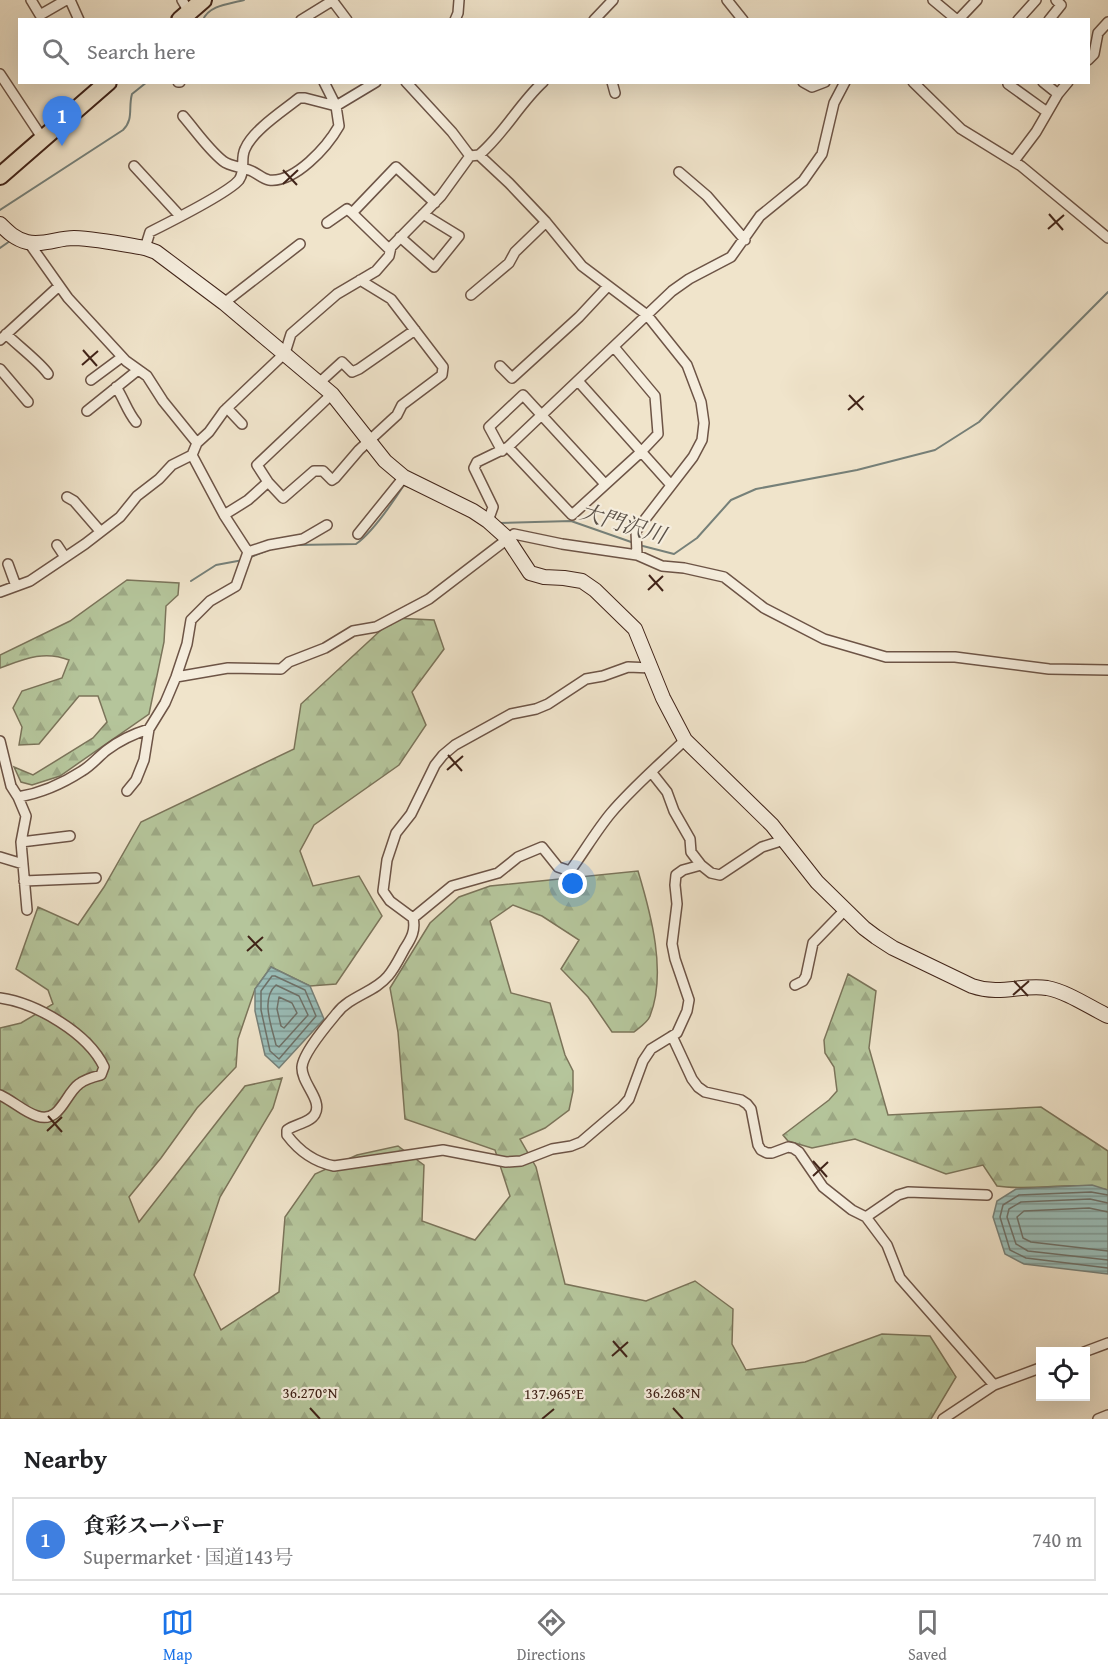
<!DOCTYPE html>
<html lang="en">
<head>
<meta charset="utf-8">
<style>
	body { margin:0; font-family:"Gentium Book Plus","Noto Serif JP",serif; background:#f2f2f2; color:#202124 }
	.controls { position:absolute; right:18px; bottom:18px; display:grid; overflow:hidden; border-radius:0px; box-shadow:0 6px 24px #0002 }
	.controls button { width:54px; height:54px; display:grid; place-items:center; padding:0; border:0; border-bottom:2px solid #e0e0e0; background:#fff; color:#202124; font:30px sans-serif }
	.you { position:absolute; left:573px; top:884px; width:21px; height:21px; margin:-15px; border:4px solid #fff; border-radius:50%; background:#1a73e8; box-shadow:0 0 0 9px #1a73e833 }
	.badge { display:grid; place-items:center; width:39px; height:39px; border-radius:50%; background:#1a73e8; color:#fff; font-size:20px; font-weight:700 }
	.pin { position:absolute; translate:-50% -50px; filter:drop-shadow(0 2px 3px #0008) }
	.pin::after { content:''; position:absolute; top:32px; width:21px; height:18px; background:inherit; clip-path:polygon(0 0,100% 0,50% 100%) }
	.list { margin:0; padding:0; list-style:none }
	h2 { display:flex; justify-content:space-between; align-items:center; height:78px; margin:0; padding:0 24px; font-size:26px }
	h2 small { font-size:20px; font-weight:400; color:#757577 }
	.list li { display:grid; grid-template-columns:39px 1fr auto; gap:18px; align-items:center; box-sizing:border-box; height:84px; margin:0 12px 12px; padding:0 12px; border:2px solid #e0e0e0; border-radius:0px }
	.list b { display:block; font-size:22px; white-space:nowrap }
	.list p { margin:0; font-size:20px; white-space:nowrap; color:#757577 }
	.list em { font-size:20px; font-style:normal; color:#757577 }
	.icon { flex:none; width:33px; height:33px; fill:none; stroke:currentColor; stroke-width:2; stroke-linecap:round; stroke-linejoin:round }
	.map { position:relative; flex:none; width:1108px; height:1419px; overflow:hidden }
	.search { position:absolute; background:#fff; box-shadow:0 6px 24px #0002; left:18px; right:18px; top:18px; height:66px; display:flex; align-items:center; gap:15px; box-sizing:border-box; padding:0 21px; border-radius:0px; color:#757577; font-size:22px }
	.sheet { height:174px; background:#fff }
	nav { display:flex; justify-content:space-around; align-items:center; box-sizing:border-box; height:84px; border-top:2px solid #e0e0e0; background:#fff; font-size:16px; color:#757577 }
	nav a { display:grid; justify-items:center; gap:3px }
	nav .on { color:#1a73e8 }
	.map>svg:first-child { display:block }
	.forest { fill:url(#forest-firs); stroke:#7b745a; stroke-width:1.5 }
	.water { fill:url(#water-rules); stroke:#768079; stroke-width:1.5 }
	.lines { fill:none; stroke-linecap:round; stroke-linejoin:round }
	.shore { stroke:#6e7169; stroke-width:1.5 }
	.stream { stroke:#768079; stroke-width:2 }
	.street-casing { stroke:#6d5446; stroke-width:12 }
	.secondary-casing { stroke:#412419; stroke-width:16 }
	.highway-casing { stroke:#412419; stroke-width:20 }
	.street { stroke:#f5eddd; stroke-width:9 }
	.secondary { stroke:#f5eddd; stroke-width:14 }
	.highway { stroke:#f0e4cb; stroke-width:16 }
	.ticks { fill:none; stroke:#412419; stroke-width:2 }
	.labels { text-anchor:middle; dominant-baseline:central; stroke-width:4.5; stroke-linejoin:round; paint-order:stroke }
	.water-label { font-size:22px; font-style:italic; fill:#5c5249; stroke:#f5eddd }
	.ticks-label { font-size:15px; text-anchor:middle; fill:#412419; stroke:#f5eddd; stroke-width:4.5; stroke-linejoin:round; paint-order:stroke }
</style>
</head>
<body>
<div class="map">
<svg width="1108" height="1419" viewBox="0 0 1108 1419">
	<defs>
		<pattern id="forest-firs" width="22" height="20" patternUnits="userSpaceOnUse" patternTransform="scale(1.5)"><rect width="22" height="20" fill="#b5c59b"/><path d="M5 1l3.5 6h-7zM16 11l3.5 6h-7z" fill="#9da985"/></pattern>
		<pattern id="water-rules" width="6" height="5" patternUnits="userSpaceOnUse" patternTransform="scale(1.5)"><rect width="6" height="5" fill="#9abeb9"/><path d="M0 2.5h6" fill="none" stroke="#7f9a96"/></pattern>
	</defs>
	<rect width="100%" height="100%" fill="#f0e4cb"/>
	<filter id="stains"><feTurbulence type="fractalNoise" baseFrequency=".00333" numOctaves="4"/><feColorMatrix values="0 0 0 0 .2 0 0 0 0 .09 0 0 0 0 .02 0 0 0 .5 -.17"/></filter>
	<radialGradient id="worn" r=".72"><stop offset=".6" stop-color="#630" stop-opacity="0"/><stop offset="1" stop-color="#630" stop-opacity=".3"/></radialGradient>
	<path class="forest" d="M127 580 179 583 178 595 166 606 164 642 149 714 60 776 32 785 21 782 14 767 33 775 93 738 107 722 98 696H79L39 744 19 745 22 727 13 708 22 691 62 678 69 660C44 650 24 659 0 668V655L70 621Z
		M394 618 434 620 444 649 412 692 426 725 399 765 314 825 300 851 313 886 359 876 382 916 336 984 310 986 271 967 255 989 238 1039 236 1067 197 1108 161 1158 129 1197 139 1222 245 1086 282 1078 273 1108 220 1197 194 1275 221 1330 279 1292 285 1217 315 1174 357 1155 398 1146 424 1165 422 1221 475 1240 510 1196 495 1150 405 1119 398 1032 390 988 430 923 459 897 490 886 638 871C651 914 667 973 650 1016 648 1022 639 1028 634 1032H612L588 997 561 969 579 940 542 916 513 905 490 921 511 993 550 1003 565 1055 573 1071V1091L569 1110 545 1128 520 1139 536 1167 565 1284 646 1301 695 1281 733 1309 732 1344 746 1370 805 1362 882 1334 930 1336 956 1377 931 1419H0V1028L21 1023 53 1004 48 990 16 969 38 907 78 925 104 887 141 822 294 749 301 704Z
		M848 974 876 991 869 1048 888 1115 1041 1107 1108 1151V1190C1073 1180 1034 1192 997 1186L983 1165 946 1174 855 1139 812 1148 788 1141 783 1135 829 1100 837 1091 834 1067 825 1053 824 1040Z"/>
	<path class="water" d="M271 967 310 986 324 1019 279 1068 265 1055 255 1011V989Z
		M1092 1185 1108 1190V1274L1024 1264 1005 1254 993 1217 997 1201 1016 1189Z"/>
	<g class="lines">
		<path class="shore" d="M272 976H275L305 990 316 1016 279 1059 270 1051 261 1010V991Z
			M276 985 299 996 308 1015 279 1047 276 1045C272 1027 260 999 276 985Z
			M279 997 292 1003 297 1013 284 1028 281 1026 277 1009Z
			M1108 1195 1091 1192 1019 1195 1003 1205 1000 1217 1010 1250 1026 1258 1108 1268
			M1108 1203 1090 1199 1021 1202 1009 1209 1007 1217 1016 1244 1028 1251 1108 1260
			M1108 1212 1089 1208 1024 1211 1017 1217 1023 1238 1031 1242 1108 1251"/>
		<path class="stream" d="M203 20C209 5 230 4 244 0
			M0 210 123 130C134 119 128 108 132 94L147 82
			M0 248 10 241
			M499 523 571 521 634 543
			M639 545 674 554 697 538 731 500 756 489 857 470 935 450 979 422 1108 292
			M276 548 296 545 356 544C372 533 393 502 404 485L409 487
			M248 558 271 549
			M191 581 216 565 243 560"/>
		<g class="street-casing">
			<path id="street" d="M31 0 40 15 66 0
				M70 0 79 20
				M182 0 189 12
				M332 0 347 20
				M727 0 743 20
				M933 0 957 20
				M301 20 332 1
				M455 20 458 13 459 0
				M594 20 613 0
				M958 20 977 0
				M1018 20 1036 0
				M1049 20 1061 5 1056 0
				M1088 60 1094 54 1098 33 1108 22
				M0 74 43 139
				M178 82H180
				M324 82 336 106
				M406 82 452 132 470 156
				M612 82 615 93
				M803 82 812 87 825 82
				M913 82 961 129 1021 166 1108 238
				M1043 82 1058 94
				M1008 84 1047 112
				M183 116C196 131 208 149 223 161 229 166 241 167 249 170 256 172 262 179 269 180 295 183 327 147 339 126L336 106 376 82
				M479 155C504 134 519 104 543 82
				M1014 161 1036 132 1058 94 1068 82
				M134 166 180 216
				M679 172 707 196 745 240
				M327 223 347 209 352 213
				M400 237 434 267 459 236 423 214
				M29 243 68 298 126 361 147 376 163 401 197 443
				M145 248 150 232C168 223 229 192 239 180 246 170 240 159 245 149 253 130 283 111 299 98H305L336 106
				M390 250 352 213 396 167 435 203
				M471 295 509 263 515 252 546 222
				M224 303 300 244
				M6 334C16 344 42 364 48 374
				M0 340 59 286
				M500 366 512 378 579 317 608 286
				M0 369 28 402
				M91 380 122 357
				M578 381 671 485
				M319 383 342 362 352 372 359 369 415 330
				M116 387C124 399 127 411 136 422
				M227 408 242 424
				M87 411 138 370
				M508 447 572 515 641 452 658 434 655 396 614 347
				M502 451 489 427 523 395 605 484
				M192 455 224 515 248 552
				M268 482 283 498 314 471H323L332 480 335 478 359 450 397 415 402 405 442 375 443 367 391 299 360 280
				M67 497 74 501 100 531
				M224 515 248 500 268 482 257 465 332 394
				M488 521 493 507 474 468 477 462 508 447 672 291 689 279 731 257 760 216 803 181 822 154 834 103 845 82
				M358 534 404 477
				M57 545 65 557
				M248 552 269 545 303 539 327 525
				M8 564 16 586
				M0 592 30 581 85 544 120 517 137 496 159 479 172 465 192 455 197 443 209 432 224 411 285 353 291 334 337 294 376 271 389 256 391 247 441 196 470 156 479 155 509 183 546 222 582 266 647 315 687 365 701 402 704 423 702 440 693 457 636 531 637 555
				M652 668 628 667 603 676 586 679 548 704 536 709 511 714 455 745 443 755 435 765 411 814 396 833 387 860 383 891 390 901 413 918C416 930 411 939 405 948 400 957 395 968 388 976 375 992 350 996 337 1013 327 1025 303 1053 302 1067 301 1083 323 1100 315 1114 310 1123 295 1124 287 1130V1135C299 1151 314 1162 334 1166L443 1150 506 1162 521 1161 552 1149 571 1146 581 1142 622 1107 629 1099 643 1061 651 1049 677 1033 687 1011 689 1000 675 959 672 944 677 904 675 885 676 875 683 870 701 865 711 873 720 875 762 847 784 840
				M176 677 228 668 281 669 289 662 325 648 353 631 376 627 429 599 514 534 562 544 637 555 662 566 684 568 724 577 764 608 824 639 886 657H955L1049 669 1108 670
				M0 741 11 786 18 797 26 816 21 842 27 910
				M652 773 667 792 674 811 690 839 691 852 701 865
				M127 791 136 780 144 760 149 729 165 703 176 677 187 644 191 620 210 601 236 586 248 552
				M18 797C42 793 62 784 82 771 92 765 99 756 107 750 120 740 133 734 149 729
				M21 842 70 836
				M0 857 23 864
				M24 881 96 878
				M413 918 452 886 498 873 518 857 542 847 558 867 570 871C584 852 596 831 611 813 633 787 660 764 685 740
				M795 985 803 981 806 976 813 943 845 910
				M0 998C36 1003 88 1033 104 1067L101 1075C93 1077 85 1079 79 1084 65 1094 60 1124 37 1116 24 1112 13 1101 0 1095
				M672 1036 692 1079 698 1087 705 1092 741 1100 747 1104 751 1109 758 1145 761 1150 767 1153H772L788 1147 793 1148 799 1152 823 1187 852 1210 866 1217 887 1245 900 1278 994 1385
				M866 1217 898 1195 908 1192 987 1195
				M1084 1352 1108 1343
				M943 1419 994 1385 1040 1368
				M1098 1419 1108 1415"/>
		</g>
		<g class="secondary-casing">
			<path id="secondary" d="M0 224C8 232 15 239 27 242 42 246 58 238 74 238 98 239 122 244 145 248L156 252 224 303 332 394 385 461 404 477 473 511 488 521 507 538 530 573 544 577 564 578 582 581 595 590 635 629 663 698 685 740 772 825 817 882 864 928 876 937 893 948 972 986C1001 996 1021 984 1047 988 1068 992 1089 1007 1108 1016"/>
		</g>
		<g class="highway-casing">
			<path id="highway" d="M180 20 203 0
				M0 176 108 82"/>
		</g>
		<use href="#street" class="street"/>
		<use href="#secondary" class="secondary"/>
		<use href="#highway" class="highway"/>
	</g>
	<path class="ticks" d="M283 170 297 185M283 184 298 170M1049 214 1063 230M1048 229 1064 215M83 350 97 366M82 365 98 351M849 395 863 410M848 410 864 396M649 575 663 591M648 590 663 576M448 755 462 771M447 770 463 756M248 936 262 951M247 951 263 937M1014 981 1028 996M1013 995 1029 981M48 1116 62 1132M47 1131 62 1117M813 1161 827 1177M813 1176 828 1162M613 1341 627 1357M612 1356 628 1342M310 1408 320 1419M673 1408 683 1419M542 1419 554 1409"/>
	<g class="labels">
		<g class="water-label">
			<text transform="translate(623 523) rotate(17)">大門沢川</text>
		</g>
	</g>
	<g class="ticks-label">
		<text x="310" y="1398">36.270°N</text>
		<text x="673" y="1398">36.268°N</text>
		<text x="554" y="1399">137.965°E</text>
	</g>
	<rect width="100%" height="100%" filter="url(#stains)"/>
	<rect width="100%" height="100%" fill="url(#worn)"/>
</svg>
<div class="controls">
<button><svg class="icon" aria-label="locate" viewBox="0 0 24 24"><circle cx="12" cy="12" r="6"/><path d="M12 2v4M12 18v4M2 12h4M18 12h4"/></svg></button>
</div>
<div class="you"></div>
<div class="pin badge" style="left:62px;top:146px;background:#3f7fe0">1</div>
<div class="search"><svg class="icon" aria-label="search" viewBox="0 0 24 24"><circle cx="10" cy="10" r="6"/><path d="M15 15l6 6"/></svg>Search here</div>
</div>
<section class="sheet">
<h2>Nearby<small></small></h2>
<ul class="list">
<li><span class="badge" style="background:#3f7fe0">1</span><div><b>食彩スーパーF</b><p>Supermarket · 国道143号</p></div><em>740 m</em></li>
</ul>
</section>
<nav>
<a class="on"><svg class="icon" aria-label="map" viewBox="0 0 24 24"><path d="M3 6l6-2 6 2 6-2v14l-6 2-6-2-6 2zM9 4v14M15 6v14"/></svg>Map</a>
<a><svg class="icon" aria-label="directions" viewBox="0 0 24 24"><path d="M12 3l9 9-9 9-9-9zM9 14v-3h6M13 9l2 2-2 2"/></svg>Directions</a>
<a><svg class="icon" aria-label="saved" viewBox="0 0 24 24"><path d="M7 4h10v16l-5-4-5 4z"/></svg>Saved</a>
</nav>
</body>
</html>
